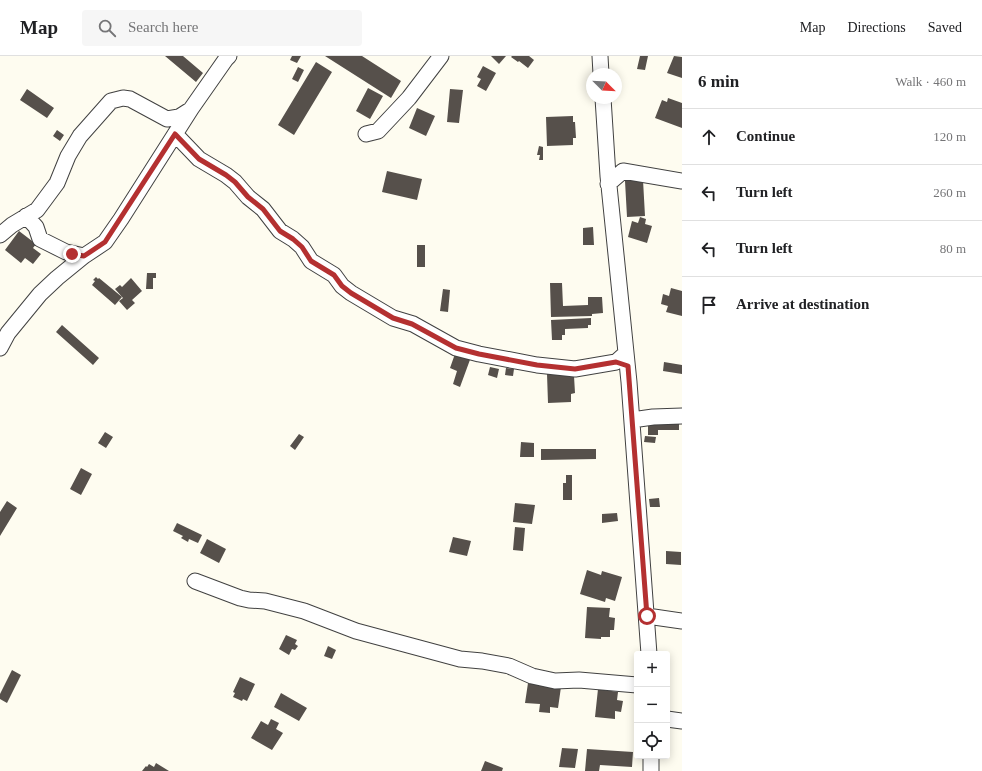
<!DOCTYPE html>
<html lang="en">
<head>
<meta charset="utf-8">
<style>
	body { margin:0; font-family:"Times New Roman",serif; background:#f6f6f6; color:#202124 }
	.controls { position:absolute; right:12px; bottom:12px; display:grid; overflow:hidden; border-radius:4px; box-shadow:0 2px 10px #0003 }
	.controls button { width:36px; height:36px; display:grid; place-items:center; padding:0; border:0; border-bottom:1px solid #e0e0e0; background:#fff; color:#202124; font:20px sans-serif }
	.compass { position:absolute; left:586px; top:12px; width:36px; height:36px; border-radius:50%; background:#fff; box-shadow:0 2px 10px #0003; rotate:114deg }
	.stop { position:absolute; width:12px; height:12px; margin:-9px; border:3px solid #b43031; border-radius:50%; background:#fff }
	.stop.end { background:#b43031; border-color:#fff; box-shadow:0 1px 4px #0008 }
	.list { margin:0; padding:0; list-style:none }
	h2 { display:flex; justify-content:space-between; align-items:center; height:52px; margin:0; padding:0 16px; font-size:17px }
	h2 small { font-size:13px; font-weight:400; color:#757577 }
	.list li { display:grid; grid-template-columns:26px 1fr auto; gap:12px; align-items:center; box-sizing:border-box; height:56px; padding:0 16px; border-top:1px solid #e0e0e0 }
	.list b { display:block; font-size:15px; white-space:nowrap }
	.list em { font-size:13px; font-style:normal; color:#757577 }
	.icon { flex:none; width:22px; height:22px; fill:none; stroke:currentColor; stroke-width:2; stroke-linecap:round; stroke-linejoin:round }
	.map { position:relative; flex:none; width:682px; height:715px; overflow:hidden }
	header { display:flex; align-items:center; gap:24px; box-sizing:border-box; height:56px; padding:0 20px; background:#fff; border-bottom:1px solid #e0e0e0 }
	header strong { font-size:19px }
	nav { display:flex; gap:22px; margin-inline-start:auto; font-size:14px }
	.search { width:280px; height:36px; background:#f6f6f6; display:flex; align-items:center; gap:10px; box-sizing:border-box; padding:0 14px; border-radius:4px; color:#757577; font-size:15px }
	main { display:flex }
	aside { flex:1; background:#fff }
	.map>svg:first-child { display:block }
	.building { fill:#56504b }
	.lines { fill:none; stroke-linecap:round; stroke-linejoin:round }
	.minor-casing { stroke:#414141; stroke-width:17 }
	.minor { stroke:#fff; stroke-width:15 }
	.route { stroke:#b43031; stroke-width:5 }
</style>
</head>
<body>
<header>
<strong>Map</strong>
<div class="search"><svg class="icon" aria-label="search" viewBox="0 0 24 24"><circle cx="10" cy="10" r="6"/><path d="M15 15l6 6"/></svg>Search here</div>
<nav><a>Map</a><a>Directions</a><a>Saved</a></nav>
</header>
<main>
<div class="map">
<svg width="682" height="715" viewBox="0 0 682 715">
	<rect width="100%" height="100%" fill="#fefcf0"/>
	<path class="building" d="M165 0H183L203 17 196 26Z
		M292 0H301L297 7 290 4Z
		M325 0H362L401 25 391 42Z
		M491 0H506L499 8Z
		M512 0H529L534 4 528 12 519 5 518 6 511 1Z
		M640 0H648L645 14 637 13Z
		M674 0 682 1V22L667 17Z
		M316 6 332 16 294 79 278 69Z
		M483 10 496 17 486 35 477 30 481 23 477 21Z
		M298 11 304 14 298 26 292 23Z
		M368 32 383 40 370 63 356 55Z
		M27 33 54 52 47 62 20 44Z
		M450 33 463 34 459 67 447 66Z
		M668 42 682 47V72L655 62 662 44 667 46Z
		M417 52 435 60 426 80 409 72Z
		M573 60V66H575L576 82H573V89L547 90 546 61Z
		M57 74 64 79 60 85 53 80Z
		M539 90 543 91V104H539L540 99H537Z
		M387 115 422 123 417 144 382 136Z
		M643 124 645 160 627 161 625 125Z
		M640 161 646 163 645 168 652 170 647 187 628 181 632 165 638 167Z
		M593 171 594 189H583V172Z
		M19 175 36 188 33 192 41 198 33 208 25 202 21 207 5 194Z
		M417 189H425V211H417Z
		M147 217H156V222H153V233H146Z
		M96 221 98 223 99 222 122 241 115 249 92 229 95 225 93 224Z
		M131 222 142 235 132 244 135 247 127 254 119 245 123 242 115 233 120 229 122 231Z
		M550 227H562L563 250 588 249V241H602L603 257 592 258V260L551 261Z
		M671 232 682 235V260L666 256 668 250 661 248 663 238 669 240Z
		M443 233 450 234 448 256 440 255Z
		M591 262V269H588V272L565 273V279H562V284H552L551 264Z
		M62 269 99 302 93 309 56 276Z
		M456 295 471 301 460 331 453 328 457 315 450 312Z
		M664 306 682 309V318L663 315Z
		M490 311 499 313 497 322 488 319Z
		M506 312 514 313 513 320 505 319Z
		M571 317 574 320 575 337 571 338V346L548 347 547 318Z
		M679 365V374H658V379H648V366Z
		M105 376 113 381 106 392 98 387Z
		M299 378 304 381 295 394 290 390Z
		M645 380 656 381 655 387 644 386Z
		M521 386 534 387V401H520Z
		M541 393H596V403L541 404Z
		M81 412 92 418 81 439 70 433Z
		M566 419H572V444H563V427H566Z
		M659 442 660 451H650L649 443Z
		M7 445 17 452 0 480V456Z
		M515 447 535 449 532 468 513 466Z
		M617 457 618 465 602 467V458Z
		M177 467 202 479 198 487 189 483 188 486 181 482 183 480 173 475Z
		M515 471 525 472 523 495 513 494Z
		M453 481 471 485 467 500 449 496Z
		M207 483 226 493 219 507 200 497Z
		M666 495 681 496V509L666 508Z
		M587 514 601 519 602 515 622 521 615 545 606 542 605 546 580 538Z
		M587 551 610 552 609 561 615 562 614 574H610V581H601V583L585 582Z
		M286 579 297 584 295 588 298 590 295 594 292 593 289 599 279 593Z
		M328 590 336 594 332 603 324 600Z
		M12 614 21 619 7 647 0 643V638Z
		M240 621 255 628 247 645 243 643 242 645 233 641 235 637 233 636Z
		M528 627 561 631 558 652 550 651V657L539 656 540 648 525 647Z
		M598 633 618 636 617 644 623 645 621 656 615 655V663L595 661Z
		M281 637 307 652 299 665 274 651Z
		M271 663 279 667 276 673 283 677 272 694 251 682 261 665 268 669Z
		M562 692 578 693 575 712 559 711Z
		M587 693 633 696 632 711 600 709 599 715H585Z
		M485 705 503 712 502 715H481Z
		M156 707 169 715H142L146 710 147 711 149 708 154 711Z"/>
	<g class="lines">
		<g class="minor-casing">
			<path id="minor" d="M600 0 601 18
				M603 42 608 120 629 326 649 598
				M175 78 199 103 226 119 235 126 248 141 263 153 280 175 293 183 302 191 311 205 334 219 342 230 351 237 393 262 413 268 456 292 479 298 537 309 575 313 616 306 626 297
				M366 78 378 75 409 42 441 0
				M608 128 623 115 682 125
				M26 160 36 171 40 183 66 196 84 200
				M0 179 12 169 37 154 57 127 68 100 80 80 111 45 123 42 130 43 167 63 179 61 190 54
				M0 292 8 277 40 238 57 222 84 200 105 186 121 163 191 53 226 3 229 0
				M632 364 653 361 682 360
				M195 525 240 542 249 544 265 545 304 555 356 575 460 603 482 605 509 610 532 620 555 625 579 624 637 629
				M647 560 682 565
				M667 663 682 665
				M651 715V700"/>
		</g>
		<use href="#minor" class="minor"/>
	</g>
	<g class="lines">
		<path class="route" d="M72 198 84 200 105 186 175 78 199 103 226 119 235 126 248 141 263 153 280 175 293 183 302 191 311 205 334 219 342 230 351 237 393 262 412 268 456 292 479 298 537 309 575 313 616 306 628 310 647 560"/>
	</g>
</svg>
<div class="controls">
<button>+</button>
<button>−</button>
<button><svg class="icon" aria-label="locate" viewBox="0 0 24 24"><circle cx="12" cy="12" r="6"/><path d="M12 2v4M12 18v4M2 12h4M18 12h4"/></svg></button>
</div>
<svg class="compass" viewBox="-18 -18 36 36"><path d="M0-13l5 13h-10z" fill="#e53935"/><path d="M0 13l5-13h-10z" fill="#757577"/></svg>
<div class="stop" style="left:647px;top:560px"></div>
<div class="stop end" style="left:72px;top:198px"></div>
</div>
<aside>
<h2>6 min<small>Walk · 460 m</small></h2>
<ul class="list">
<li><svg class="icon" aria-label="ahead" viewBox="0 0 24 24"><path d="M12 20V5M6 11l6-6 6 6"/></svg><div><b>Continue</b></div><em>120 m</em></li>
<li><svg class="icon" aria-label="left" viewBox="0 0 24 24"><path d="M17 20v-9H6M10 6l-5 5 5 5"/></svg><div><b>Turn left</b></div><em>260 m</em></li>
<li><svg class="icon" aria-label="left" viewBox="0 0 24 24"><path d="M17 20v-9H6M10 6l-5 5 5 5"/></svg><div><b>Turn left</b></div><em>80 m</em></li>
<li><svg class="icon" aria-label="arrive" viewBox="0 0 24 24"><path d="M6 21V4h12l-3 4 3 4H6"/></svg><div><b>Arrive at destination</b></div></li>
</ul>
</aside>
</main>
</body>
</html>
